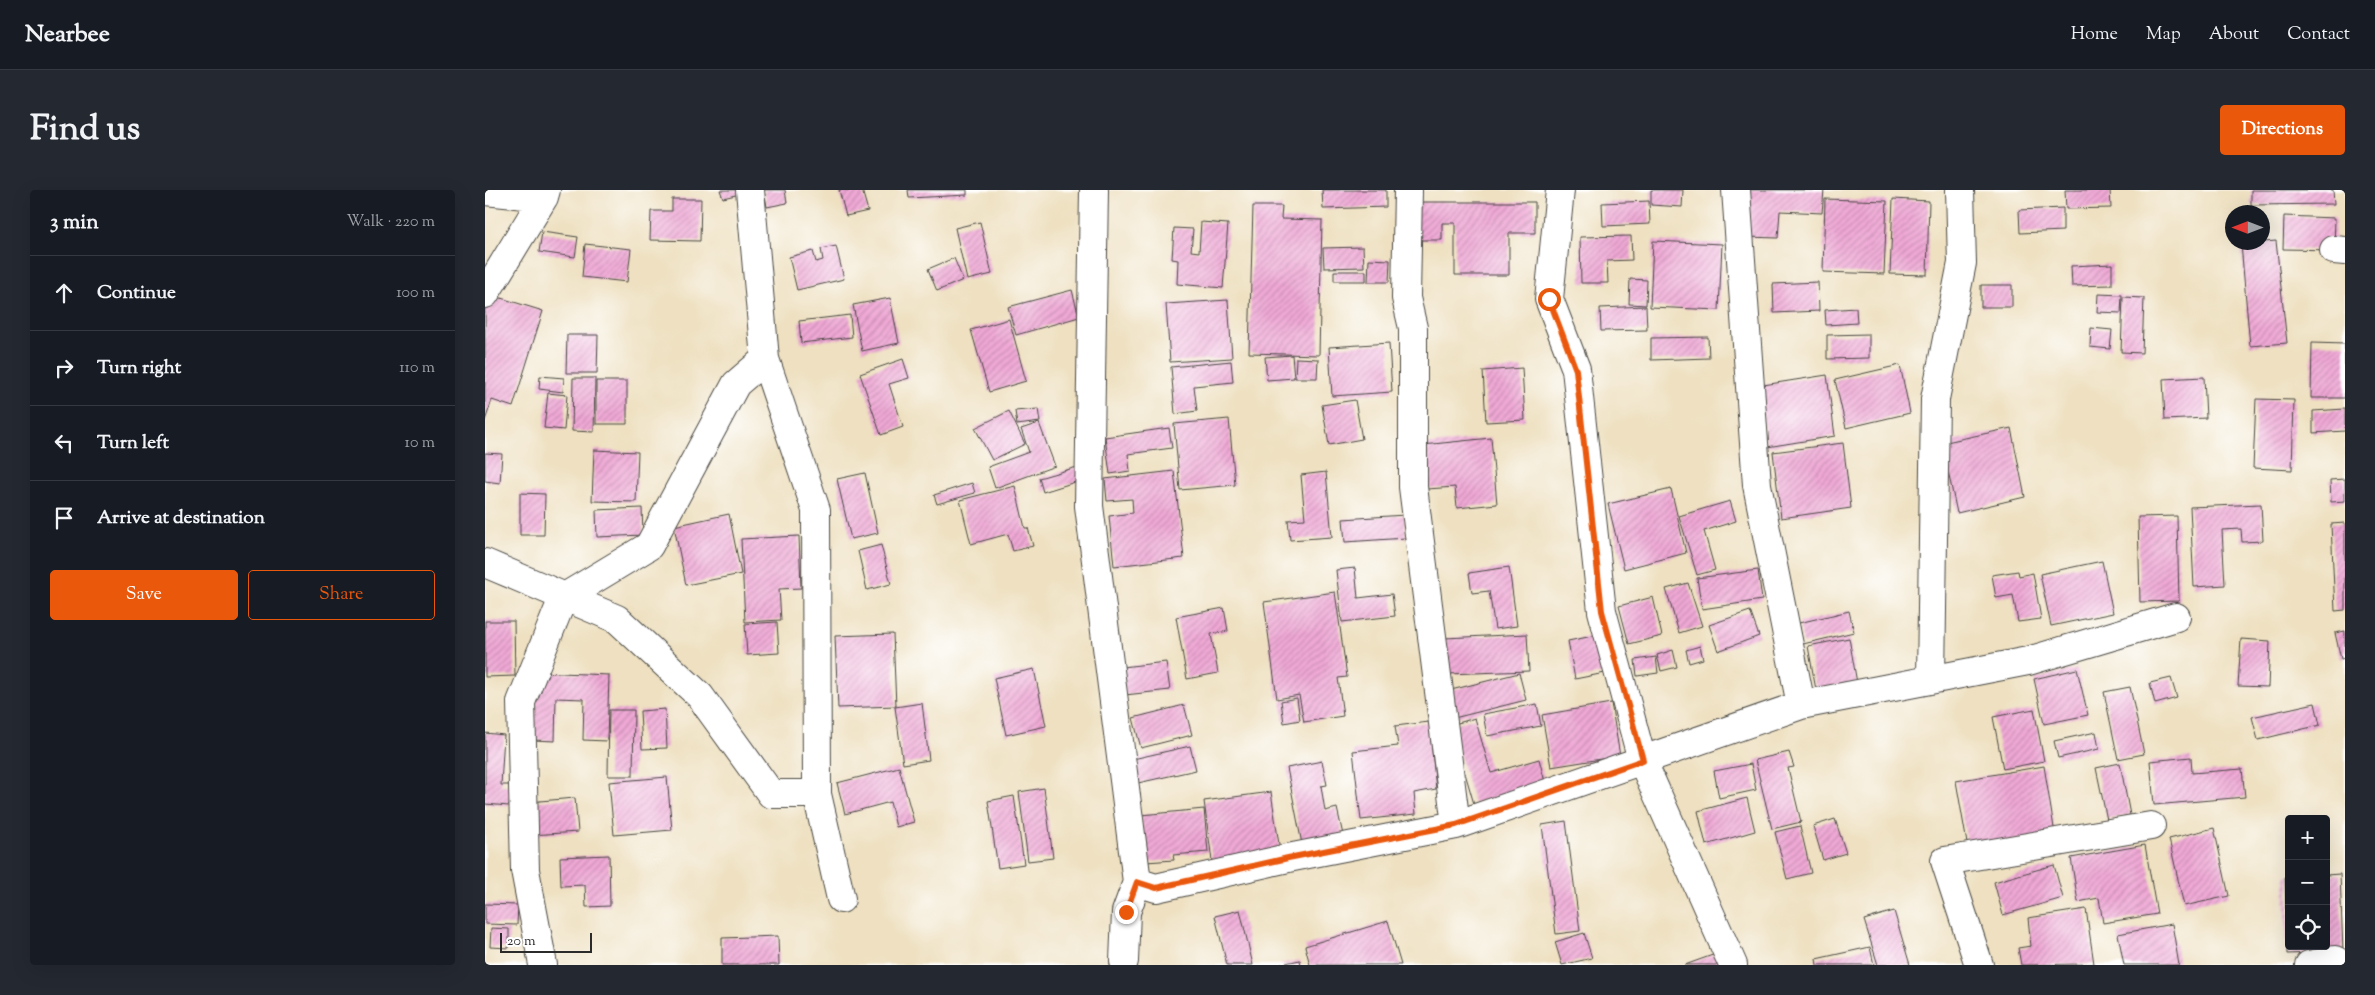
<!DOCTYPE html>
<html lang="en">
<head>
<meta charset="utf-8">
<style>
	body { margin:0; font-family:"Sorts Mill Goudy",serif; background:#242831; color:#f1f3f6 }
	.controls { position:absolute; right:15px; bottom:15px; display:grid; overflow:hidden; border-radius:5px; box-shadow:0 5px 20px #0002 }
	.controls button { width:45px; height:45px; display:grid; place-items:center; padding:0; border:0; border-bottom:1px solid #363941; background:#171b24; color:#f1f3f6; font:25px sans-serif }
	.compass { position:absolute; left:1740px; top:15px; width:45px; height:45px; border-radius:50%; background:#171b24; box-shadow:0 5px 20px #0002; rotate:270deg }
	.scale { position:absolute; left:15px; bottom:12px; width:92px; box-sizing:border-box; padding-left:5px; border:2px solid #2b2b2b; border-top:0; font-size:14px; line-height:18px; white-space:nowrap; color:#2b2b2b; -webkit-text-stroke:4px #fff; paint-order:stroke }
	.stop { position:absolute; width:15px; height:15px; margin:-11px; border:4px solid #ea580c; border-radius:50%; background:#fff }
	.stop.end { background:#ea580c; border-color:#fff; box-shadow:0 1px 5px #0008 }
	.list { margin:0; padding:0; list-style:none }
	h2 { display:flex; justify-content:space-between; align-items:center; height:65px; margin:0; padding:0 20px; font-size:21px }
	h2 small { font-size:16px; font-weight:400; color:#9ea1a6 }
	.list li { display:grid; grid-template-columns:32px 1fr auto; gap:15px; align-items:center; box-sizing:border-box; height:75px; padding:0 20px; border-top:1px solid #363941 }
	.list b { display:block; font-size:19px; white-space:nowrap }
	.list em { font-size:16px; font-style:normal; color:#9ea1a6 }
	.actions { display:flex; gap:10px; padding:15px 20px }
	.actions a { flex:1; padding:11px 0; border:1px solid #ea580c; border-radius:5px; text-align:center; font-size:18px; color:#ea580c }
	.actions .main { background:#ea580c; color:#fff }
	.icon { flex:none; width:28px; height:28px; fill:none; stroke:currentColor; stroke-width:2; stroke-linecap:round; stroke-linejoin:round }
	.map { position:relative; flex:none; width:1860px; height:775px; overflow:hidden; border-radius:5px }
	header { display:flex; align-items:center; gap:30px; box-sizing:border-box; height:70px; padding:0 25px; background:#171b24; border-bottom:1px solid #363941 }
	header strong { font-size:24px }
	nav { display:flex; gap:28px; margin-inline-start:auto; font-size:18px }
	.intro { display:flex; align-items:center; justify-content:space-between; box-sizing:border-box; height:120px; padding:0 30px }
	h1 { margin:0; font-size:35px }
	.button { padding:12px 22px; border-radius:5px; background:#ea580c; color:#fff; font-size:18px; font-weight:700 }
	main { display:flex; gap:30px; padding:0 30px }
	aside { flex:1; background:#171b24; border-radius:5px; box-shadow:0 5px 20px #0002 }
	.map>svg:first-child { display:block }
	.building { fill:url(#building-hatch) }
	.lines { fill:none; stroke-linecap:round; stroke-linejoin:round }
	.minor-casing { stroke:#484641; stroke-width:30 }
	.minor { stroke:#fff; stroke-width:28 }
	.route { stroke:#ea580c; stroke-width:6 }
</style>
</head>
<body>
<header>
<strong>Nearbee</strong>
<nav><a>Home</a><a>Map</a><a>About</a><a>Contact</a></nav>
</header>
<div class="intro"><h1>Find us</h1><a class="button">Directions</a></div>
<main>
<aside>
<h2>3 min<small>Walk · 220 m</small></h2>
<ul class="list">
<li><svg class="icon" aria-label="ahead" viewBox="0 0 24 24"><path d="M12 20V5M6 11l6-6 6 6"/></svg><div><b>Continue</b></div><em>100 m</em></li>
<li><svg class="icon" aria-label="right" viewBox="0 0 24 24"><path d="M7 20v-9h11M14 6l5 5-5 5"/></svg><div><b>Turn right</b></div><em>110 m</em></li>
<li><svg class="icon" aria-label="left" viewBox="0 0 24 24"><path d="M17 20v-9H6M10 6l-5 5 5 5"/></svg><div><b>Turn left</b></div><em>10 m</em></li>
<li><svg class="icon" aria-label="arrive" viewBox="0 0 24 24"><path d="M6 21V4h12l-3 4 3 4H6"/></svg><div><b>Arrive at destination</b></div></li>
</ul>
<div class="actions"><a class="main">Save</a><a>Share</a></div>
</aside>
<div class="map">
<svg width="1860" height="775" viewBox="0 0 1860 775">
	<defs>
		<pattern id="building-hatch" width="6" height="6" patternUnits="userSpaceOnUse" patternTransform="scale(1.25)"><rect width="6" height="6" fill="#f0a9d6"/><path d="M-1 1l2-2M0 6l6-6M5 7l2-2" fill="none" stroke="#c38aae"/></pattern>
	</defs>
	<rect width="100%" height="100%" fill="#fff"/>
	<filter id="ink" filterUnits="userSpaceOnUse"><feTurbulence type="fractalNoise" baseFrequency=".02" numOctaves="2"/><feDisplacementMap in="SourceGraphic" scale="10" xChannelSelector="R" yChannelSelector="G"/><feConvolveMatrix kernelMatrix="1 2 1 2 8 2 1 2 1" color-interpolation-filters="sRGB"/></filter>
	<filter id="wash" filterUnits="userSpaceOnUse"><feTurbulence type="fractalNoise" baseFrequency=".0096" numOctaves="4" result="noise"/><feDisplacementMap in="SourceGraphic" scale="20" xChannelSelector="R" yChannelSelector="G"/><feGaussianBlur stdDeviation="1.12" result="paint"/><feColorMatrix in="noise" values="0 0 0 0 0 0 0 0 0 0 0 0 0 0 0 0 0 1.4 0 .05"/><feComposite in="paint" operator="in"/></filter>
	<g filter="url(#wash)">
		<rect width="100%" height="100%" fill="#eee0c0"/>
		<g id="blocks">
			<path class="building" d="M235 0H254L255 4 238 8Z
				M279 0H300L302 13 282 17Z
				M354 0H377L383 21 361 26Z
				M423 0H482V5L424 8Z
				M837 0H901V17L838 19Z
				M1166 0H1198L1197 17 1166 15Z
				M1263 0H1339L1337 23 1295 21 1293 48 1261 47Z
				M1580 0H1625L1626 18 1581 19Z
				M1766 0H1848L1849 14 1766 15Z
				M187 9H216L215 51 165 50 166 21H187Z
				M1340 9 1402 11 1399 84 1338 82Z
				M1408 9 1444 11 1442 85 1405 84Z
				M1164 11 1165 34 1118 36 1117 13Z
				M927 12H1050V43H1024V85H970V33H957V50H927Z
				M768 16H797L796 29 837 30 834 165 764 163Z
				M1578 18V41L1535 43 1534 20Z
				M1799 26 1850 28 1849 60 1798 59Z
				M495 32 507 84 482 90 470 38Z
				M716 32 743 34 738 98 692 94 693 70 687 69 689 38 708 39 706 61 714 62Z
				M57 42 93 47 90 67 54 62Z
				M1146 46 1147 70 1122 71 1123 93H1096L1095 47Z
				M1168 51 1237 54 1234 120 1165 117Z
				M1791 51 1802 153 1765 156 1756 54Z
				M100 54 146 59 142 92 97 87Z
				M351 56 359 89 312 100 304 67 328 61 331 72 338 70 336 59Z
				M878 57 879 77 839 78 838 58Z
				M469 68 478 90 452 101 443 79Z
				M884 69 905 70 904 92H883Z
				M1627 74V95L1587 96 1586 76Z
				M849 81H881V91H849Z
				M1145 89 1162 90 1161 115 1144 114Z
				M1333 92 1334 121 1289 123 1288 94Z
				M1496 95H1527V117H1496Z
				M587 100 594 127 531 145 523 117Z
				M3 104 58 121 28 217 7 210 0 231V115Z
				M1613 104 1637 105 1636 123 1612 122Z
				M1638 107 1659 108 1657 163 1636 162Z
				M405 108 414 153 377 161 368 115Z
				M743 110 747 168 685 172 681 114Z
				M1161 116 1162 140 1116 141 1115 118Z
				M1371 118 1372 133 1341 135 1340 120Z
				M365 125 367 147 316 153 314 131Z
				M524 129 541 191 504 202 486 140Z
				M1606 138 1627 140 1625 159 1605 157Z
				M1384 144V168L1342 169V145Z
				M82 145H113L112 183H81Z
				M1223 147 1224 168 1166 170V148Z
				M904 153 907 202 847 206 844 157Z
				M1827 153 1860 154V208H1826Z
				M807 165 809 188 782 190 780 167Z
				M811 168 833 169 832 188H810Z
				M418 169 424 188 404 194 418 237 396 245 375 184Z
				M746 171 748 192 709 196 712 221 690 224 686 177Z
				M1415 175 1425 223 1361 238 1350 190Z
				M1037 178 1040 230 1001 232 998 181Z
				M1342 185 1350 246 1282 257 1272 196Z
				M55 186 79 188 78 202 54 199Z
				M1719 187 1721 228 1680 230 1678 189Z
				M88 188H110L109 242 87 241Z
				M111 191H142V234H111Z
				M63 203 82 205 79 240 59 238Z
				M1771 209 1809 210 1807 280 1768 278Z
				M870 210 877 249 844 255 837 215Z
				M553 219 555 232 532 235 530 221Z
				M1860 219V241L1828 243V221Z
				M524 221 540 254 507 270 490 238Z
				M744 229 750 295 695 300 689 234Z
				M554 233 570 276 510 298 503 277 544 262 536 239Z
				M684 238 687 258 643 264 645 281 625 284 620 247Z
				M1526 238 1540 307 1472 323 1457 253Z
				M1006 248 1012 314 972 318 970 297 942 299 938 255Z
				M1358 253 1366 318 1296 328 1288 262Z
				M109 260 153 262 151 312 107 311Z
				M0 263 17 264 15 293 0 291Z
				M599 275 603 288 558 302 554 288Z
				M689 281 699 368 629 376 624 326 648 323 647 309 622 311 620 289Z
				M841 282 847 347 805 350 803 330 820 329 816 285Z
				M380 283 393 343 366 349 352 289Z
				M1860 289V311L1846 312 1845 290Z
				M487 293 490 303 452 314 449 305Z
				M530 296 540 338H543L548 356 528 361 523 344 486 354 475 310Z
				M1186 299 1201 363 1139 379 1123 314Z
				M35 303 60 304 59 345H35Z
				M1245 311 1251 331 1219 341 1230 380 1212 385 1194 326Z
				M1776 314 1778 351 1757 352 1756 339 1737 340 1740 395 1709 397 1705 317Z
				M157 318 158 345 112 347 111 320Z
				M244 324 256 384 201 395 189 336Z
				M920 325 921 348 860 352 858 329Z
				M1692 326 1694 411 1655 412 1653 327Z
				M1860 333V420L1850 421 1846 334Z
				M314 346 316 398 294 399 296 430 260 432 256 349Z
				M396 355 406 394 382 400 373 361Z
				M1617 371 1628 423 1566 436 1555 384Z
				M1024 377 1032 436 1010 439 1004 401 987 403 984 383Z
				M870 378 873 408 907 404 910 426 857 432 851 380Z
				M1273 380 1277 410 1217 419 1212 388Z
				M1533 381 1534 386 1548 383 1556 429 1533 432 1528 405 1511 408 1507 385Z
				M1203 393 1217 436 1194 443 1181 399Z
				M850 402 862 487 853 488 858 526 819 532 814 505 792 509 779 412Z
				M1168 407 1177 446 1144 454 1134 416Z
				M739 418 743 441 726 444 733 483 702 489 691 427Z
				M1265 421 1274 446 1233 461 1224 435Z
				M1364 421 1369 442 1318 454 1314 433Z
				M0 431H29L30 486 0 487Z
				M292 432 294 463 262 465 260 434Z
				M1860 441V468L1856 469 1850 443Z
				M408 444 411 516 353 518 350 446Z
				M1042 444 1044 481 962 484 960 448Z
				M1113 445 1120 483 1090 489 1083 451Z
				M1364 448 1372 493 1331 500 1323 456Z
				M1756 449 1785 451 1783 497 1753 496Z
				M1215 456 1218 469 1204 473 1201 460Z
				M1188 460 1192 477 1176 481 1172 465Z
				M1171 467 1173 483 1152 486 1150 470Z
				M681 472 685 500 640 505 637 477Z
				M549 479 561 536 521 545 509 488Z
				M1592 479 1603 525 1559 534 1549 489Z
				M52 482 124 485 122 551 98 550 99 509 71 508 70 551 49 550Z
				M1034 483 1041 510 969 528 962 501Z
				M1686 488 1692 508 1670 514 1665 493Z
				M1645 497 1659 564 1633 569 1619 502Z
				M812 508 815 530 799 533 796 511Z
				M437 513 444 570 418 574 410 517Z
				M1126 513 1135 566 1066 577 1057 525Z
				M1830 513 1835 535 1773 550 1767 527Z
				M1052 514 1056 536 1002 546 998 524Z
				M699 515 707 545 656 558 648 528Z
				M180 519 182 558 157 559 155 521Z
				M1549 519 1559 571 1518 579 1508 527Z
				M124 520H149L148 586H123Z
				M990 528 1006 583 1054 569 1060 592 989 614 966 535Z
				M944 532 951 599 929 603 931 624 876 630 868 561 913 556 910 536Z
				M1611 542 1614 559 1573 568 1569 551Z
				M0 543 19 545 16 595H26L24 616 0 614Z
				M705 556 711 580 653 593 648 569Z
				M1304 562 1309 577 1303 578 1316 632 1287 639 1270 570Z
				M1706 567 1707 583 1757 579 1760 607 1669 615 1665 571Z
				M837 571 842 595 836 596 840 621 852 618 858 645 817 654 802 578Z
				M1635 573 1645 625 1622 630 1611 578Z
				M1266 574 1271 600 1234 608 1229 581Z
				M1559 576 1570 644 1483 659 1471 591Z
				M414 577 429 632 411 637 405 612 360 624 352 593Z
				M182 587 187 640 129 645 124 592Z
				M559 598 568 668 543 671 534 602Z
				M786 602 795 661 727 671 719 611Z
				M529 606 539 674 513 678 503 611Z
				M90 608 93 642 46 645 43 612Z
				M1262 608 1270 641 1221 655 1213 621Z
				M719 619 723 662 688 665 689 670 661 672 656 625Z
				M1350 629 1361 663 1338 670 1328 636Z
				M1081 631 1095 741 1071 744 1057 635Z
				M1315 636 1326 683 1302 689 1290 642Z
				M1729 638 1744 706 1699 716 1684 649Z
				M1660 655 1672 724 1618 733 1614 708 1593 712 1586 668Z
				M124 665 125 716 101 717 100 695 76 696 75 667Z
				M1569 675 1578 708 1518 725 1509 692Z
				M1855 684 1858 762 1802 764 1800 686H1804V756H1841V685Z
				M0 714 33 715 32 735 0 734Z
				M1601 719 1609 774 1536 775 1533 758 1546 756 1543 728Z
				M755 720 768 775H742L730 726Z
				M1409 721 1425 775H1393L1379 730Z
				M903 731 916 775H825L820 756Z
				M1687 734 1694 775H1639L1633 744Z
				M6 738 24 739V758L5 757Z
				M1099 743 1107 768 1077 775 1070 752Z
				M293 746 294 775H237V748Z
				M1385 757 1389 775H1332L1331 769Z
				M1236 762 1240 775H1200Z
				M815 770 816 775H797L796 774Z"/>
		</g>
	</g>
	<g filter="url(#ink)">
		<use href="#blocks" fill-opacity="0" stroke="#484641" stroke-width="1"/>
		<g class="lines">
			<g class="minor-casing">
				<path id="minor" d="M265 0 280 169 331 320 332 604 356 709
					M609 0 604 316 652 692 641 722 639 771
					M923 0 921 108 928 138V297L971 635
					M1075 0 1064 109 1091 179 1117 421 1157 570 1248 775
					M1251 0 1272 295 1316 515
					M0 1 59 7
					M1849 60 1860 61
					M0 104 59 7 61 0
					M0 373 132 429 215 506 286 604H332
					M1446 489 1450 209 1477 73 1475 0
					M652 692 671 698 803 668 971 635 1316 515 1543 471 1691 427
					M58 775 40 680 36 512 78 408 164 356 251 194 280 169
					M1494 775 1460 671 1666 636
					M1824 775 1850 770 1857 775"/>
			</g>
			<use href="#minor" class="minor"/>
		</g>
	</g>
	<g class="lines" filter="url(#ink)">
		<path class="route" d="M641 722 652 692 671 698 803 668 971 635 1158 570 1117 421 1091 180 1064 109"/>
	</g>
</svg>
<div class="controls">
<button>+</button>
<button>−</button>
<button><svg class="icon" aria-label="locate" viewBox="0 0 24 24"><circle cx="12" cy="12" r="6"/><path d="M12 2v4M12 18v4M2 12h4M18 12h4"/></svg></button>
</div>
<svg class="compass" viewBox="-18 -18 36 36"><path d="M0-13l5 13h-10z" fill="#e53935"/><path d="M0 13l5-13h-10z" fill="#9ea1a6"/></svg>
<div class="scale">20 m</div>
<div class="stop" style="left:1064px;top:109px"></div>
<div class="stop end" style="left:641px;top:722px"></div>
</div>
</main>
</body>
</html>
